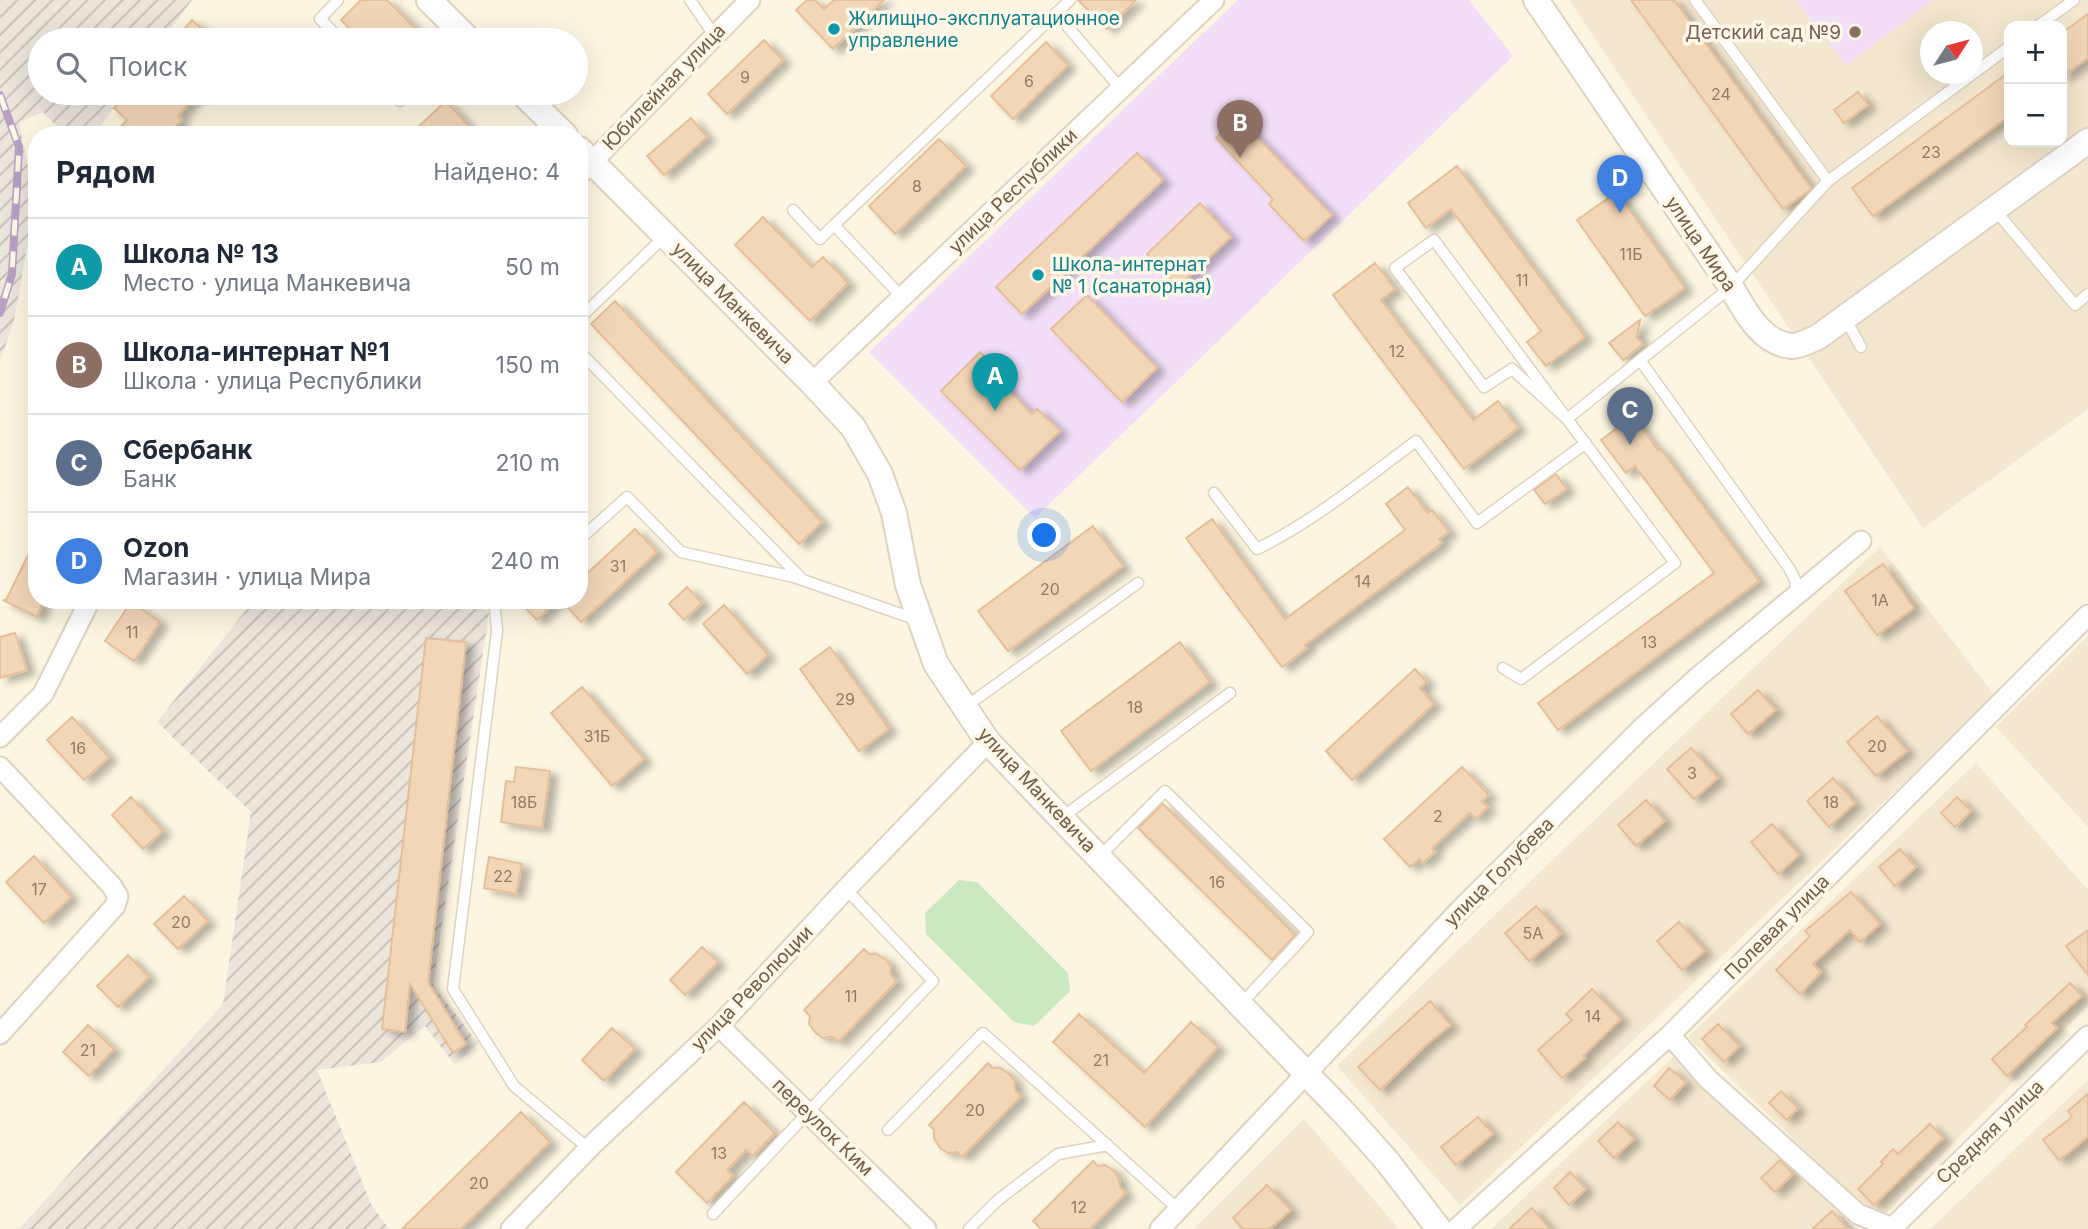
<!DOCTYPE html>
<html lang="ru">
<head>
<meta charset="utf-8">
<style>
	body { margin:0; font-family:Inter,sans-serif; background:#f6f6f7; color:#1f2937 }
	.controls { position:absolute; right:21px; top:21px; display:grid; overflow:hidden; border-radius:14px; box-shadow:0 7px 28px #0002 }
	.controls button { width:63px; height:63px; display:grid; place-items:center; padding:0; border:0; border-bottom:2px solid #e0e1e3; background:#fff; color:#1f2937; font:35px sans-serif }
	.compass { position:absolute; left:1920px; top:21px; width:63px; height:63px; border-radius:50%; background:#fff; box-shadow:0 7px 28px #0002; rotate:54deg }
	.you { position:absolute; left:1045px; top:536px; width:24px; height:24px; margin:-18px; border:5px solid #fff; border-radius:50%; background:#1a73e8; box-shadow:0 0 0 10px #1a73e833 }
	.badge { display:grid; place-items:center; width:46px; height:46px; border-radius:50%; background:#794f3d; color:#fff; font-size:23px; font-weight:700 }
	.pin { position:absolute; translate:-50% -58px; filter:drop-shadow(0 2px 4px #0008) }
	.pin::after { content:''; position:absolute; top:37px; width:24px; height:21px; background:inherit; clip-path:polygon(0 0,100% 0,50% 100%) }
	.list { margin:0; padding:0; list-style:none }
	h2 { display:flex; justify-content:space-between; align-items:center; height:91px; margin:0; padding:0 28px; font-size:30px }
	h2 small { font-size:23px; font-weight:400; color:#747a83 }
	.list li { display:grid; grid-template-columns:46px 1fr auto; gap:21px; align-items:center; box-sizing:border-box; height:98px; padding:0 28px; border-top:2px solid #e0e1e3 }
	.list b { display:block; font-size:26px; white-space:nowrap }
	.list p { margin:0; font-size:23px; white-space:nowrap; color:#747a83 }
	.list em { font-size:23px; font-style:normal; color:#747a83 }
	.icon { flex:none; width:38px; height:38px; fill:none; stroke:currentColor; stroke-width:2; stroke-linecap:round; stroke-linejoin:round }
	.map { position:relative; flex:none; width:2088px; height:1229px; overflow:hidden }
	.search { position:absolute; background:#fff; box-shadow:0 7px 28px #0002; left:28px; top:28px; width:560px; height:77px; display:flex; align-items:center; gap:18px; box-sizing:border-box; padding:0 24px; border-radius:38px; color:#747a83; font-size:26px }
	.panel { position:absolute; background:#fff; box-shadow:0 7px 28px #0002; left:28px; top:126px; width:560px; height:483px; border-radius:28px }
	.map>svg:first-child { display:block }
	.residential { fill:#f4e7cf; fill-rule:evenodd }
	.industrial { fill:url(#industrial-furrows) }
	.education { fill:#f2def8 }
	.green { fill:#cbe9c0 }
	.building { fill:#f2d6b8; stroke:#e4bf99; stroke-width:2; filter:url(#shadow) }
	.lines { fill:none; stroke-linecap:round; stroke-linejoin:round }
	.service-casing { stroke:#e0d2bd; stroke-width:13 }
	.minor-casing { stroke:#e0d2bd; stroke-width:23 }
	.tertiary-casing { stroke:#e0d2bd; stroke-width:28 }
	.service { stroke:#fff; stroke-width:10 }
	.minor { stroke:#fff; stroke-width:19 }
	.tertiary { stroke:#fff; stroke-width:24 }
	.rail-casing { stroke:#b8a0c5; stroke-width:8 }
	.rail { stroke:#fff8e7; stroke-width:5; stroke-dasharray:16; stroke-linecap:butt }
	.culture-dot { fill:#0f9aa8; stroke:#fff8e7; stroke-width:2.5 }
	.education-dot { fill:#8d6e63; stroke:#fff8e7; stroke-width:2.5 }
	.labels { text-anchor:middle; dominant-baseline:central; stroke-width:7; stroke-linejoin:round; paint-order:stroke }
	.number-label { font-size:16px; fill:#937a64 }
	.culture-label { font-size:19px; fill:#0d838f; stroke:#fff8e7; text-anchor:start }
	.education-label { font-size:19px; fill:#785e54; stroke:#fff8e7; text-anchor:end }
	.street-label { font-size:19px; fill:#735c48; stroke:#fff8e7 }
</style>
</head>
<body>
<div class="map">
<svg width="2088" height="1229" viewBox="0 0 2088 1229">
	<defs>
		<pattern id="industrial-furrows" width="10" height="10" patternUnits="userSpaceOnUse" patternTransform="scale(1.75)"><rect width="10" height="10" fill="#ebe5dc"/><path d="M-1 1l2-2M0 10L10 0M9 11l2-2" fill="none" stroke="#c3bdb4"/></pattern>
		<filter id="shadow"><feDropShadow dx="8" dy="4.5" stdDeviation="3.5" flood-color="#0004"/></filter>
	</defs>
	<rect width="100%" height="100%" fill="#fcf5e1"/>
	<path class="residential" d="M1569 0H2088V409L1923 528ZM2009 26H2062V142H2009ZM1930 32H1972V74H1930Z
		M1880 547 1995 696 1460 1205 1337 1066Z
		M2088 636V827L1996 727Z
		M1976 763 2088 890V1005L1878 1221 1688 1037Z
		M1674 1056 1856 1229H1491Z
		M2088 1080V1229H1930Z
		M1304 1119 1399 1229H1194Z"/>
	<path class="industrial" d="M0 0H192L163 40H40V93H124L94 135H65L43 112 19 122 35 202 14 321 0 361Z
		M254 600H478L489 613 433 985 478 1043 455 1065 425 1026 381 1062 317 1070 372 1206 389 1229H19L223 1004 251 812 157 722Z"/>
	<path class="education" d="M1238 0H1469L1513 56 1035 518 869 352Z
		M1796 0H1933L1846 65Z"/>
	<path class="green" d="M959 880 977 882 1068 973 1070 991 1034 1026 1014 1022 926 934 925 913Z"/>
	<path class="building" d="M361 0H387L427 40H361L341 20Z
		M807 0H815L824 9 834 0H884L833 49 796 10Z
		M1078 0H1136L1107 29Z
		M1631 0H1674L1811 188 1810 190 1783 209Z
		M2088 14V58L2062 77V33Z
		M192 20 215 40H174Z
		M764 40 783 60 727 114 708 94Z
		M1046 42 1068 65 1013 119 991 96Z
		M2009 72V116L1873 216 1852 188Z
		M1858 92 1868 105 1844 123 1834 110Z
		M129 93H198L178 116 182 120 167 135H113L127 120 114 108Z
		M446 101 477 135H427L419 126Z
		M1238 117 1332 215 1304 241 1269 204 1273 199 1216 138Z
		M691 118 707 137 664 175 647 156Z
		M939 139 966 166 895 234 869 206Z
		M1137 153 1163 180 1022 314 996 287Z
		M1457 166 1585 337 1546 366 1527 342 1541 331 1451 209 1426 228 1408 203Z
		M1617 192 1685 288 1645 316 1577 220Z
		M1200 203 1231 237 1178 287 1147 254Z
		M763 217 812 267 823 257 848 283 810 321 735 245Z
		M1375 263 1395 289 1381 300 1473 420 1498 401 1518 428 1464 469 1333 295Z
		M1087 295 1157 368 1122 402 1051 329Z
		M615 301 822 522 799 544 591 324Z
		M1640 320 1637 337 1643 344 1623 360 1609 343Z
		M980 352 1003 374 998 379 1032 414 1037 409 1060 431 1020 470 941 391Z
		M1633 416 1658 450 1660 448 1759 581 1558 730 1538 703 1714 573 1635 466 1626 473 1601 440Z
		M1556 474 1567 489 1545 504 1534 490Z
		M1408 487 1428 513 1432 510 1449 532 1439 539 1442 543 1305 645 1307 648 1282 667 1186 538 1212 519 1285 619 1405 530 1386 504Z
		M1093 526 1123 566 1008 651 978 611Z
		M635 529 657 552 581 622 561 600H579V581Z
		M37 537V600H44L37 617 3 600H6Z
		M1883 564 1914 608 1877 635 1845 591Z
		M687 587 702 603 684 620 669 604Z
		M518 600H558L537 620Z
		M131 602 160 622 134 661 105 641Z
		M724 605 768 655 747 674 703 624Z
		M15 633 27 670 0 678V637Z
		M426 638 466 642 428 982 466 1044 453 1053 410 984 405 1032 382 1029Z
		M1180 642 1210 682 1091 771 1061 731Z
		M830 647 889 729 859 751 800 669Z
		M1415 669 1427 682 1420 688 1434 704 1352 780 1326 751Z
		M582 687 644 759 612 786 551 713Z
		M1758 690 1776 710 1748 734 1731 714Z
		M1877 716 1907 751 1876 776 1847 742Z
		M72 717 109 757 84 780 47 740Z
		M1691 748 1718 778 1694 799 1667 769Z
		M516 767 550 771 542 828 501 822 506 781 514 782Z
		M1462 767 1489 795 1482 801 1488 807 1476 819 1470 813 1432 848 1435 852 1423 863 1419 859 1410 867 1384 839Z
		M1833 778 1855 803 1829 827 1807 801Z
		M131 797 163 831 143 849 112 815Z
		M1957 797 1971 811 1955 827 1941 813Z
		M1646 800 1665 821 1636 846 1618 825Z
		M1163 804 1295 935 1272 960 1138 828Z
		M1772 824 1799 855 1778 874 1751 842Z
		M1900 849 1916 867 1895 886 1879 867Z
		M34 856 71 897 44 923 6 882Z
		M489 857 522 864 516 894 484 888Z
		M1851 892 1880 924 1860 942 1850 930 1813 964 1821 972 1800 994 1776 970 1810 936 1805 931Z
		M184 896 208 921 178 949 154 924Z
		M1536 906 1561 934 1529 961 1505 933Z
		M1679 922 1705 951 1682 970 1657 941Z
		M2088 930V975L2066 946Z
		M702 947 718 962 685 995 670 980Z
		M864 949 869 954H876L885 959 891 967V975L897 981 838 1042 833 1037 823 1038 816 1033 809 1024 810 1016 804 1010Z
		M128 955 149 977 118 1007 97 986Z
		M2070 983 2082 996 2052 1023 2057 1028 2007 1076 1992 1059 2027 1027 2025 1025Z
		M1592 989 1621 1019 1583 1056 1585 1058 1562 1078 1538 1050 1572 1020 1566 1014Z
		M1430 1001 1451 1025 1426 1045 1380 1090 1358 1067Z
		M1079 1014 1144 1073 1191 1022 1218 1047 1145 1127 1053 1042Z
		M1718 1024 1739 1046 1724 1062 1702 1039Z
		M88 1025 114 1049 89 1076 63 1052Z
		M612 1028 635 1049 604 1081 582 1060Z
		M988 1063 993 1068H1000L1009 1074 1015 1081V1090L1021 1096 962 1157 957 1152 948 1153 940 1148 934 1138V1130L929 1125Z
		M1669 1068 1686 1082 1670 1100 1654 1086Z
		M1781 1091 1798 1108 1787 1120 1769 1103Z
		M2088 1094V1137L2059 1160 2043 1140 2072 1117 2068 1111Z
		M744 1102 775 1133 753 1156 746 1150 727 1170 733 1176 707 1203 676 1172Z
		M521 1112 550 1142 461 1229H402Z
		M1478 1117 1493 1134 1456 1165 1441 1147Z
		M1618 1122 1634 1139 1614 1158 1598 1141Z
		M1930 1124 1943 1138 1874 1205 1858 1189 1883 1164 1881 1162 1893 1149 1898 1154Z
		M1780 1160 1793 1174 1775 1192 1761 1178Z
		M1093 1161 1098 1166 1105 1165 1114 1171 1119 1179 1120 1187 1126 1193 1090 1229H1041L1033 1221Z
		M1570 1172 1586 1189 1569 1205 1554 1188Z
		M1267 1185 1291 1210 1270 1229H1243L1233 1218Z
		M1532 1208 1550 1229H1509Z
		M1832 1211 1848 1229H1812Z"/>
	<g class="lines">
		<g class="service-casing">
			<path id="service" d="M338 0 320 19 341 40
				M690 0 714 35
				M1695 0 1828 181
				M1056 13 1121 89
				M2038 26 2074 0
				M392 93 400 101
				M793 210 820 239 834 225 902 297
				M1995 210 2075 305 2088 294
				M834 225 1070 0
				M1845 318 1861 347
				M579 319 665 236
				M579 351 801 578
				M1640 360 1789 568 1795 580 1797 593
				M1214 493 1257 549C1314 521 1365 479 1416 441L1477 523 1586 443
				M579 540 627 497 681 552 794 577 918 620
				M488 600 495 608 497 631 453 989 514 1086 588 1148
				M1503 668 1521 679 1675 563 1567 419 1512 369 1484 387 1395 268 1434 240 1567 419 1731 287 1828 181 2009 47
				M965 707 1138 583
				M1061 818 1230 693
				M1099 857 1165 791 1308 932 1240 1005
				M888 1130 983 1033 1179 1210
				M713 1214 842 1076 933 981 846 889
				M969 1229 998 1200 1058 1154 1108 1145"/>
		</g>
		<g class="minor-casing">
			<path id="minor" d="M579 175 750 0
				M812 383 1214 0
				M0 737 43 694 90 600
				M0 767 111 885 118 896 115 906 0 1034
				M719 1026 926 1229
				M1670 1035 1708 1079 1858 1214 1895 1229
				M511 1229 595 1142 719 1026 846 889 988 742
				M1160 1229 1459 911 1642 728 1698 677 1861 541
				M1456 1229 1670 1035 2088 615
				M1891 1229 2088 1036"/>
		</g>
		<g class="tertiary-casing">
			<path id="tertiary" d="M429 0 469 40
				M1536 0 1731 287C1744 309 1761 344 1792 346 1800 346 1811 340 1818 337L2088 141
				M522 93 565 135
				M579 149 812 383 853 427 880 474 894 513 908 585 936 664 988 742 1347 1116 1387 1161 1439 1229"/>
		</g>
		<use href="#service" class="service"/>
		<use href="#minor" class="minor"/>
		<use href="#tertiary" class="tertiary"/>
		<g class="rail-casing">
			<path id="rail" d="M0 95 19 147 12 274 0 313"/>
		</g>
		<use href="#rail" class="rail"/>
	</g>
	<g class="culture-dot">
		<circle cx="834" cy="29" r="7"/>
		<circle cx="1038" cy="275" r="7"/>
	</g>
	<circle class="education-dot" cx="1855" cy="32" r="7"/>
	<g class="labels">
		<g class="number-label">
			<text x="745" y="77">9</text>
			<text x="1029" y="81">6</text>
			<text x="1721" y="94">24</text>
			<text x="1931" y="152">23</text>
			<text x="917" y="186">8</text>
			<text x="1631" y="254">11Б</text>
			<text x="1522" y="280">11</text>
			<text x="1397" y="351">12</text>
			<text x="618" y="566">31</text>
			<text x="1363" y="581">14</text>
			<text x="1050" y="589">20</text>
			<text x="1880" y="600">1А</text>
			<text x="132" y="632">11</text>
			<text x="1649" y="642">13</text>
			<text x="845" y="699">29</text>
			<text x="1135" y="707">18</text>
			<text x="597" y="736">31Б</text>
			<text x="1877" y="746">20</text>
			<text x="78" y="748">16</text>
			<text x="1692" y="773">3</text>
			<text x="524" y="802">18Б</text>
			<text x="1831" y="802">18</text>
			<text x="1438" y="816">2</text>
			<text x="503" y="876">22</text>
			<text x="1217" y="882">16</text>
			<text x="39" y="889">17</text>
			<text x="181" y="922">20</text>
			<text x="1533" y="933">5А</text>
			<text x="851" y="996">11</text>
			<text x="1593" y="1016">14</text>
			<text x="88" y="1050">21</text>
			<text x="1101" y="1060">21</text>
			<text x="975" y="1110">20</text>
			<text x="719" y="1153">13</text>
			<text x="479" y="1183">20</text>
			<text x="1079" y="1207">12</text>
		</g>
		<g class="culture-label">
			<text x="848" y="18">Жилищно-эксплуатационное<tspan x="848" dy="22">управление</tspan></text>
			<text x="1052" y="264">Школа-интернат<tspan x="1052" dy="22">№ 1 (санаторная)</tspan></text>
		</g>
		<g class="education-label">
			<text x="1841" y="32">Детский сад №9</text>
		</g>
		<g class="street-label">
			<text transform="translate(664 87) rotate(-46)">Юбилейная улица</text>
			<text transform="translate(1013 191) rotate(-44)">улица Республики</text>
			<text transform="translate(1701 244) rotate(56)">улица Мира</text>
			<text transform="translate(733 303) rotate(45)">улица Манкевича</text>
			<text transform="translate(1037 790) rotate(47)">улица Манкевича</text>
			<text transform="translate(1499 872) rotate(-45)">улица Голубева</text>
			<text transform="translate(1777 927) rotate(-45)">Полевая улица</text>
			<text transform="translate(752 988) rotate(-46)">улица Революции</text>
			<text transform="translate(823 1127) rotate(44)">переулок Ким</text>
			<text transform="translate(1990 1132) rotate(-44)">Средняя улица</text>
		</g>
	</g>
</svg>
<div class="controls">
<button>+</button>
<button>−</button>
</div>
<svg class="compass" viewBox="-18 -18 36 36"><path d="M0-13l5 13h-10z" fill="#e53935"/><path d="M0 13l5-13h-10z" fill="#747a83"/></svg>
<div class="you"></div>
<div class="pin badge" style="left:995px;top:411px;background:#0f9aa8">A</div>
<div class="pin badge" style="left:1240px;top:158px;background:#8d6e63">B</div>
<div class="pin badge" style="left:1630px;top:445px;background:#5c6f8a">C</div>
<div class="pin badge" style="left:1620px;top:213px;background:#3f7fe0">D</div>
<div class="search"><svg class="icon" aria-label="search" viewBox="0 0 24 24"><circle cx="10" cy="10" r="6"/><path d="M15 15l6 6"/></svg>Поиск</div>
<section class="panel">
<h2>Рядом<small>Найдено: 4</small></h2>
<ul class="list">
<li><span class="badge" style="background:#0f9aa8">A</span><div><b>Школа № 13</b><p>Место · улица Манкевича</p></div><em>50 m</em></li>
<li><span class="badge" style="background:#8d6e63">B</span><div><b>Школа-интернат №1</b><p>Школа · улица Республики</p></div><em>150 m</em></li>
<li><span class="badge" style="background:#5c6f8a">C</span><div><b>Сбербанк</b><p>Банк</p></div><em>210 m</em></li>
<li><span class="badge" style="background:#3f7fe0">D</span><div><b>Ozon</b><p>Магазин · улица Мира</p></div><em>240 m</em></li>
</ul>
</section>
</div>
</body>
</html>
